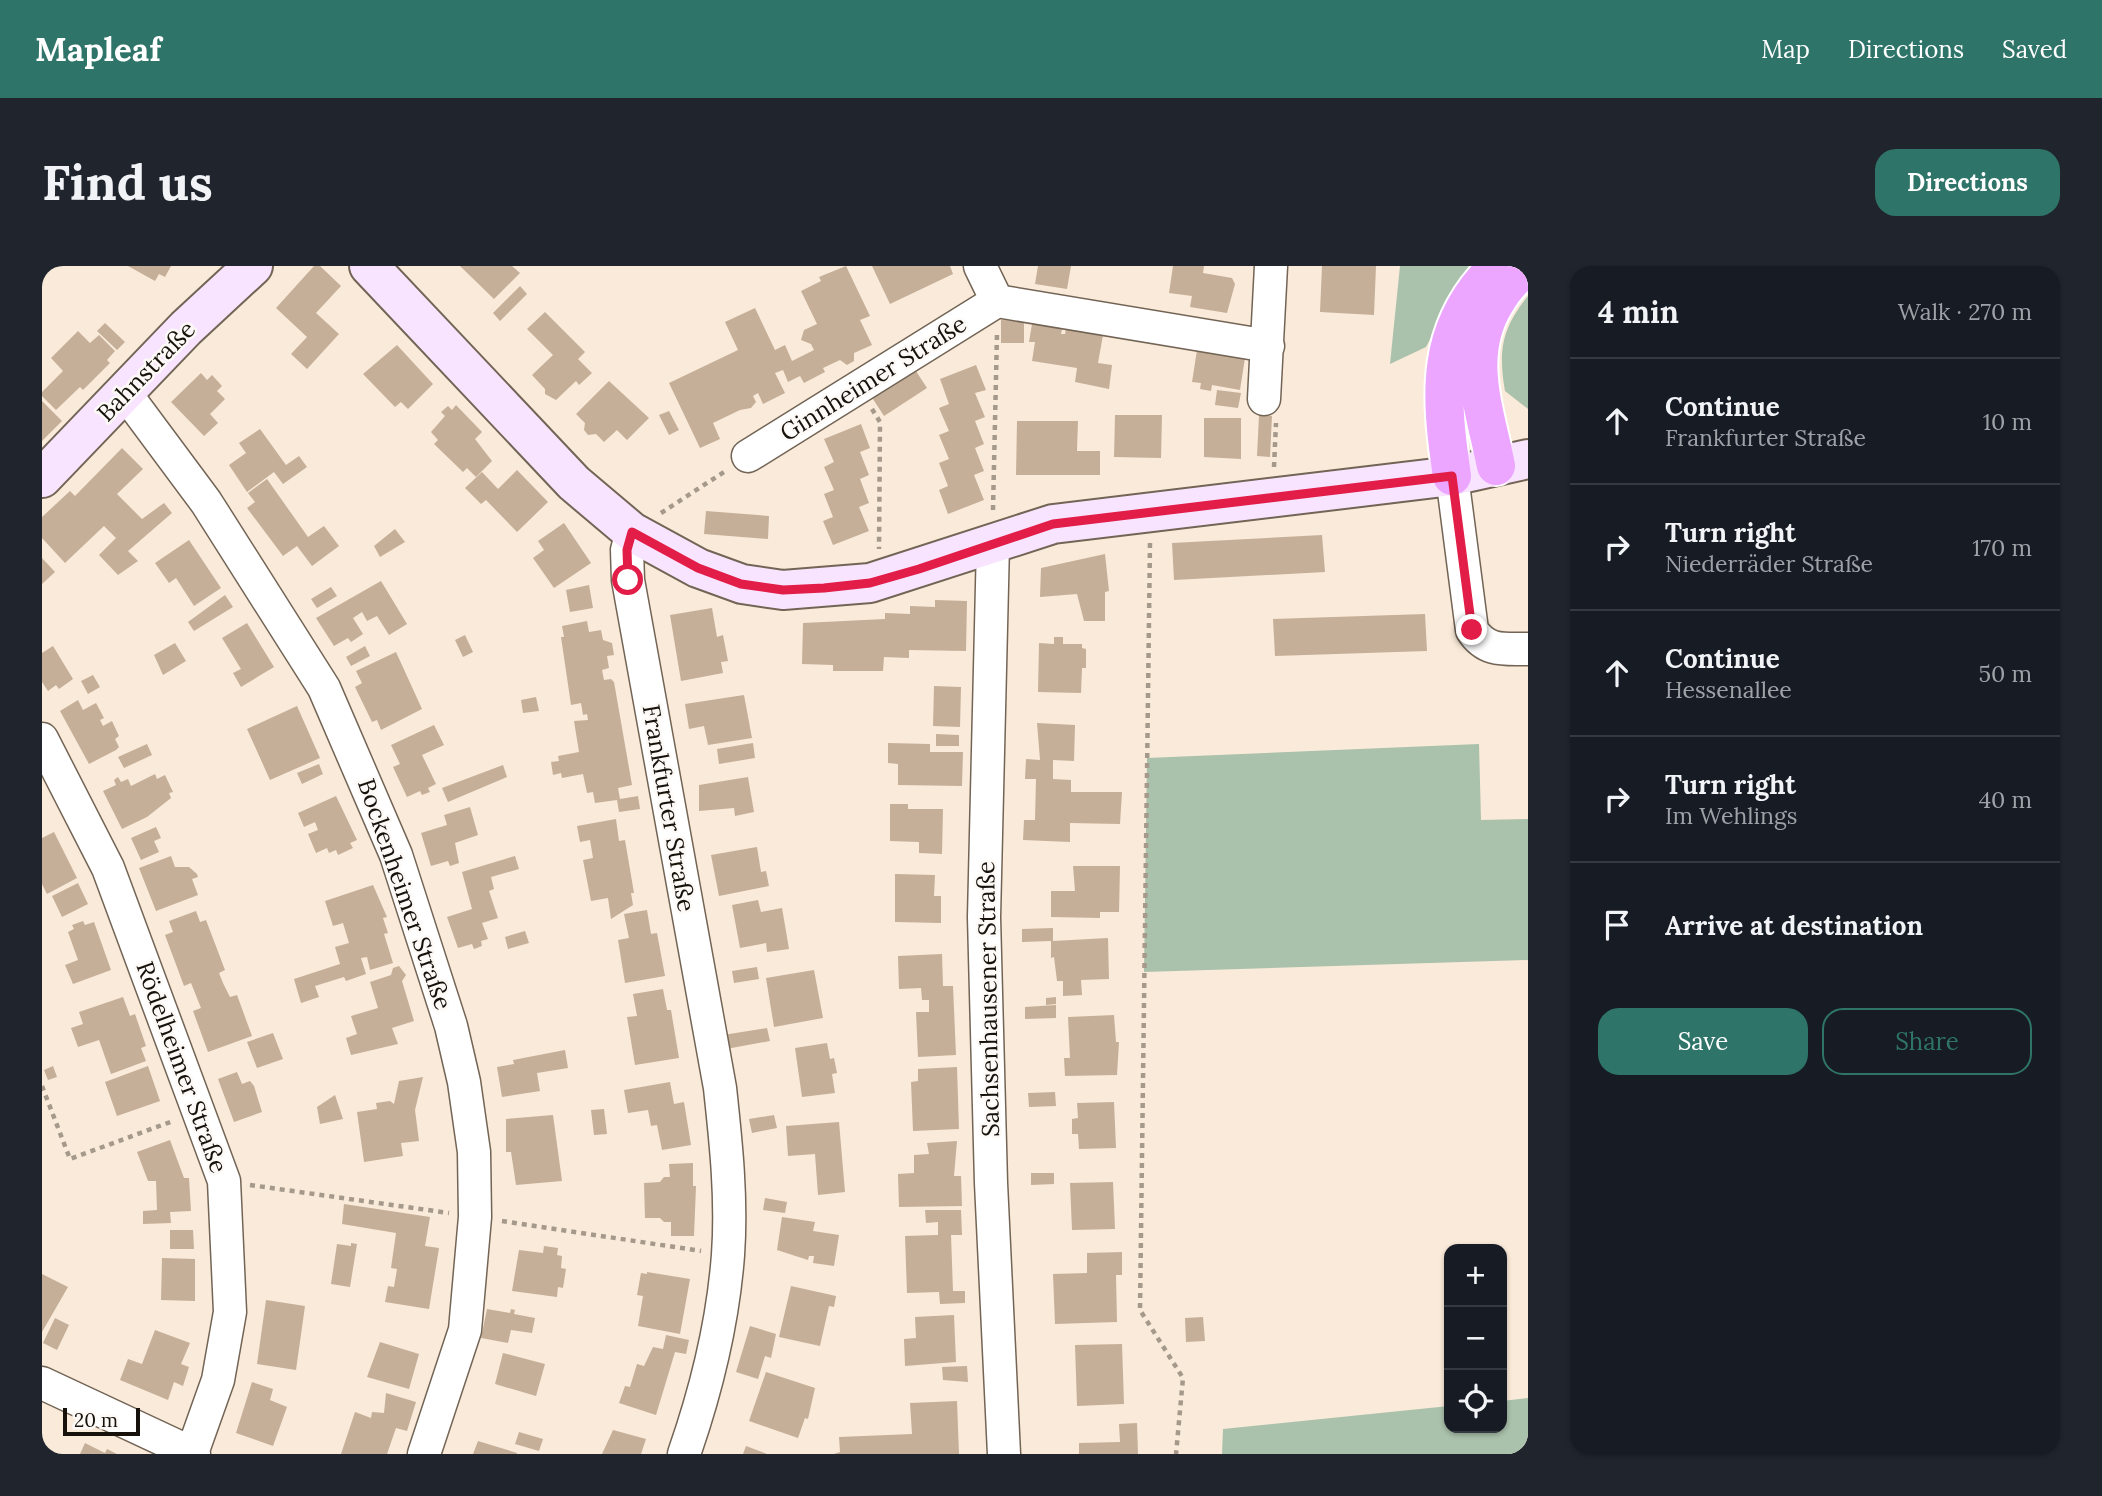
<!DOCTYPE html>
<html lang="en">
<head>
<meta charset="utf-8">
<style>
	body { margin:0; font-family:Lora,serif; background:#20242c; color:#f1f3f6 }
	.controls { position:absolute; right:21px; bottom:21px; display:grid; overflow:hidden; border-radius:14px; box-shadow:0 2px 5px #0004 }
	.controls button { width:63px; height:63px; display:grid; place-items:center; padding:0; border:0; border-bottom:2px solid #363941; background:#171b24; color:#f1f3f6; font:35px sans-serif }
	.scale { position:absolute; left:21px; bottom:18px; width:77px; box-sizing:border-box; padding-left:7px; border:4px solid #16110b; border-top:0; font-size:19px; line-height:24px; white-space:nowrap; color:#16110b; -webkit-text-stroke:5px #fdf9f6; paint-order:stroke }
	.stop { position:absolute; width:21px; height:21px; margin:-16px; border:5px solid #e11d48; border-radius:50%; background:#fff }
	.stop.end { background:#e11d48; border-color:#fff; box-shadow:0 2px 7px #0008 }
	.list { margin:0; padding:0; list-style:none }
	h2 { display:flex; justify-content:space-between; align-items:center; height:91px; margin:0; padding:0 28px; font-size:30px }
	h2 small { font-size:23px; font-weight:400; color:#9ea1a6 }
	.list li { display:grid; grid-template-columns:46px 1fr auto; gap:21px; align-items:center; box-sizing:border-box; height:126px; padding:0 28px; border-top:2px solid #363941 }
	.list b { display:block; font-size:26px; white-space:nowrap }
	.list p { margin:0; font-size:23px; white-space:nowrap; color:#9ea1a6 }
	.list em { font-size:23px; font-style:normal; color:#9ea1a6 }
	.actions { display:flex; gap:14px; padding:21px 28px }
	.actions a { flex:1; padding:16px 0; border:2px solid #2f7469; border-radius:21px; text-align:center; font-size:24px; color:#2f7469 }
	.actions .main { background:#2f7469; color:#fff }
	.icon { flex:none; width:38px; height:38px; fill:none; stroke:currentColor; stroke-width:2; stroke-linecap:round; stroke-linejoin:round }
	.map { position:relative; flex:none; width:1486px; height:1188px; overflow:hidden; border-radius:21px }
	header { display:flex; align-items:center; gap:42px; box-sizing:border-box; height:98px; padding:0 35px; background:#2f7469; color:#fff }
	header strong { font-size:33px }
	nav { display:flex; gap:38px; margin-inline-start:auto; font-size:24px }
	.intro { display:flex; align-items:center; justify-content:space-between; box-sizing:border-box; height:168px; padding:0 42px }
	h1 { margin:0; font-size:49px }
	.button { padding:18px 32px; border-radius:21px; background:#2f7469; color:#fff; font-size:24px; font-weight:700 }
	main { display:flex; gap:42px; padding:0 42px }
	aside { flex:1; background:#171b24; border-radius:21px; box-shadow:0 2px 5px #0004 }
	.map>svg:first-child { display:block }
	.green { fill:#aac1ab }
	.building { fill:#c5af98 }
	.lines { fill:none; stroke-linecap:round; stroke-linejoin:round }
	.street-casing { stroke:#736556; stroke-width:35 }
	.secondary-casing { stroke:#736556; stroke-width:42 }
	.highway-casing { stroke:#fff; stroke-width:42 }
	.path { stroke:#a5998c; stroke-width:4.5; stroke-dasharray:5 5; stroke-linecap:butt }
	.street { stroke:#fff; stroke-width:32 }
	.secondary { stroke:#f9e4ff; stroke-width:38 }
	.highway { stroke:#eca6ff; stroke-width:38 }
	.route { stroke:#e11d48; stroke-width:9 }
	.labels { text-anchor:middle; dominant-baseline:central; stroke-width:5; stroke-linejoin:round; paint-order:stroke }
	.street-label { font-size:24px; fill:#16110b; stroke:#fdf9f6 }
</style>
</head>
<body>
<header>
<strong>Mapleaf</strong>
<nav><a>Map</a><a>Directions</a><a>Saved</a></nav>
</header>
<div class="intro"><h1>Find us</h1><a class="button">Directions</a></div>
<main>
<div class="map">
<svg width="1486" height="1188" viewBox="0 0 1486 1188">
	<rect width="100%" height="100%" fill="#faead9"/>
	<path class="green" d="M1358 0H1434L1416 20 1384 81 1348 98Z
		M1486 30V143L1463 125C1456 84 1460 62 1486 30Z
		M1437 478 1439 554 1486 553V694L1102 706 1105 492Z
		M1486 1132V1188H1180L1181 1163 1407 1140V1162H1460V1135Z"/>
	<path class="building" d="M86 0H129L123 11 117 8 113 15Z
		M272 0H278L299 20 274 47 297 68 265 103 249 88 265 71 234 42Z
		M418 0H470L478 7 452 33Z
		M804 0 828 50 818 54 830 79 812 87V95L805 99 798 94 781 102 783 106 762 117 758 110 746 116 741 104 733 107 743 127 721 138 716 127 711 130 714 136 709 142 698 144 671 157 678 173 658 182 627 117 696 84 683 56 713 42 733 84 743 79 750 95 772 84 769 78 759 74 762 64 775 58 759 25 779 15 777 11Z
		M830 0H908L911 8 848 38Z
		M996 0H1029L1025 23 993 18Z
		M1131 0H1162L1161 7 1190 12 1193 18 1185 47 1148 41 1150 30 1127 27Z
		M1280 0H1334L1332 49 1278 46Z
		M478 20 485 28 458 55 451 47Z
		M503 46 543 86 536 93 550 107 537 119 534 115 514 134 503 128V123L490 109 511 89 485 63Z
		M959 54 982 55V77H959Z
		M1002 56 1021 59 1019 68H1023L1024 63 1061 69 1056 97 1070 99 1067 123 1033 116 1035 102 990 95 993 76H987L990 58 1001 59Z
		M63 57 83 76 75 84 55 65Z
		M36 65 48 77 57 69 73 85 65 94 68 97 41 124 38 121 14 144 0 130V126L21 105 9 92Z
		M355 79 391 118 366 143 359 136 353 141 321 108Z
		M1155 84 1203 92 1198 124 1170 119 1169 125 1158 123 1159 117 1150 116Z
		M934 99 944 124 933 127 943 151 933 155 942 178 933 182 942 205 932 209 942 234 906 248 897 224 906 220 897 197 907 193 897 169 907 165 897 142 907 138 898 113Z
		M872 102 885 122 842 150 829 130Z
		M159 107 165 114 170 109 180 120 175 125 183 133 168 148 176 157 162 170 129 136Z
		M567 115 607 152 585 174 575 164 562 176 554 168 546 169 542 164 543 157 534 148Z
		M1175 124 1199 127 1196 142 1173 139Z
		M0 135 20 155 0 175Z
		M414 139 440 166 433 173 450 195 434 211 425 202 421 206 392 178 396 174 389 166 403 150 399 146 406 140 410 144Z
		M627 145 637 164 627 169 617 149Z
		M1073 149H1120L1119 192 1072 191Z
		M1217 149 1230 150 1228 191 1215 190Z
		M1162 152H1199V193L1162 191Z
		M975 155H1036L1035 185H1058V209H974Z
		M819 158 828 182 818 186 827 209 818 213 827 237 817 241 827 265 791 279 781 255 791 251 782 228 792 224 782 201 792 196 782 173Z
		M218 163 244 199 257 190 265 201 241 218 232 206 205 226 187 199 204 187 197 177Z
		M80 182 101 203 75 228 100 253 122 237 130 247 86 285 96 295 76 309 57 289 74 272 62 260 23 297 0 272V251L28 225 33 230Z
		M475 204 506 236 475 266 444 234 439 238 423 222 440 206 456 223Z
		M225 213 266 271 282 260 297 280 270 300 255 280 241 290 205 242 213 236 206 227Z
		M664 245 727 250 726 273 662 268Z
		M522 257 549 297 512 322 491 292 502 284 496 275Z
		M353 263 363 276 338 291 332 280Z
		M1280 269 1283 306 1132 314 1130 277Z
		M147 274 179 322 152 340 134 312 127 317 113 297Z
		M1063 288 1067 325 1063 326V355H1042L1035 328 998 331 999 302Z
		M0 292 13 306 0 318Z
		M339 315 365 358 347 369 335 350 325 355 320 346 311 352 321 368 309 376 306 372 292 380 274 352Z
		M547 319 551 342 528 346 524 324Z
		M289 321 295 330 275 342 269 333Z
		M183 329 191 341 152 365 146 356Z
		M893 334 925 335 924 385 867 384V392L842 391 841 405H791V399L760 398 761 357 843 353V347L868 348V340L893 341Z
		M670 342 675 371 681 369 686 395 679 396 681 407 639 415 628 349Z
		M1383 348 1385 385 1233 390 1231 353Z
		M545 355 547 366 559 364 561 374 570 377 572 389 565 390 567 402 560 404 562 414 569 413 572 416 590 519 576 522 578 533 596 530 598 543 577 546 575 534 553 537 551 526 545 527 541 508 520 512 519 507 511 509 509 496 517 495 516 490 537 486 532 455 546 454 545 448 541 449 539 437 529 439 519 371H522L520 360Z
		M205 357 232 401 199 421 191 407 199 403 180 372Z
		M423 369 431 386 421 391 413 374Z
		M1012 371H1021V378H1040V382L1044 383V402H1040L1039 427 996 426 997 377 1012 378Z
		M133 377 144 395 121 409 112 389Z
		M11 380 31 413 17 423 14 419 6 425 0 416V387Z
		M323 380 328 390 309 400 304 391Z
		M354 386 380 443 339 464 335 454 330 456 313 421 320 417 314 405Z
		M51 409 58 421 46 428 39 415Z
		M892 420 919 421 918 461 891 460Z
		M702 429 710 472 666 479 662 460 647 463 643 438Z
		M494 431 497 445 481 447 479 434Z
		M36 434 41 444 54 437 62 452 58 454 61 460 70 455 77 470 73 473 77 481 74 484 47 498 18 445Z
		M255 440 278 492 228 514 205 463Z
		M995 457 1033 459 1032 495 1011 494V513L1029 514V526H1080L1078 558 1028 557V576L981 574 982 554H993L994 513H983L984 493 998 494Z
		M392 459 402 479 380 489 394 518 386 522 388 526 380 529 378 525 365 531 351 501 358 498 349 479Z
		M894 468 917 469V480H894Z
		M711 477 713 492 677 498 675 483Z
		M846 477 888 478V486H921L920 520 856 519V498L846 497Z
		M105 478 110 489 82 502 76 491Z
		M277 498 281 508 260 518 255 507Z
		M461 499 465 511 406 536 400 522Z
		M113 508 115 513 123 509 131 526 127 527 129 532 105 551 80 563 61 525 74 519 72 514 76 511 79 516 86 513 89 520Z
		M706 511 712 546 693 550 692 542 657 545V519Z
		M294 530 315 574 308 577 311 582 296 589 294 584 287 587 285 582 274 587 266 568 276 564 273 556 262 561 256 547Z
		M848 538H866V543H901L900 588 877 587V576L848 575Z
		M428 541 436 569 413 577 417 597 408 600 406 595 389 600 379 567 405 559 402 549Z
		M574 553 577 575 583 574 592 627H589L591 639 569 653 566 632 549 635 541 594 551 592 548 574 538 576 535 560Z
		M114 561 119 572 112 575 117 586 99 594 89 572Z
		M12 566 35 612 5 628 0 618V572Z
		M715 581 719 606 724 605 727 620 677 630 669 589Z
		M129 590 133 601H147L155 608 156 611 150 613 156 629 114 645 97 602Z
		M473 590 477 603 449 611 452 623 447 625 456 652 440 657 446 673 439 675 440 680 432 683 430 678 416 682 405 651 430 643 420 606Z
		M1031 600H1078L1077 646H1058V652L1009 651V625H1033Z
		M853 608 893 609 892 630H899V657L853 656Z
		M36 617 46 638 20 651 10 630Z
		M331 619 345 651 341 652 346 667 342 668 351 697 328 704 325 691 319 692 324 708 304 715 302 711 273 720 277 731 259 737 252 713 298 698 293 681 307 677 301 657 291 660 283 635Z
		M716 634 719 646 740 642 747 683 725 686 724 677 698 682 690 639Z
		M605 644 609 668 615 667 623 710 583 717 576 674 587 672 582 648Z
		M154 645 158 656 164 654 183 704 177 707 181 717 188 731 195 729 210 770 166 786 151 745 159 742 149 717 142 720 123 669 131 666 127 655Z
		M41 655 43 659 52 656 69 704 31 718 23 699 36 694 26 666 32 663 30 659Z
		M1011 662V675L1066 672 1067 713 1039 714 1040 729 1021 730V715H1015L1012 691 1009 692V675L980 676V663Z
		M483 665 487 677 466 683 463 671Z
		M900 688 901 720H911L914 789 876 791 874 746H887V734H880L879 722 857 723 856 690Z
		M357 700 364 709 360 715 372 755 350 762 356 778 309 789 304 772 315 768 309 750 336 742 328 716 349 709 351 702Z
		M715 701 717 713 692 717 690 705Z
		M772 704 781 752 732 761 724 712Z
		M621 723 625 744H629L637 792 593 799 585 751 595 750 591 728Z
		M81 731 88 750 93 748 104 780 99 782 104 795 69 808 57 774 36 781 29 762 41 758 37 746Z
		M1014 731V738L1004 739V732Z
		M1014 739V752L983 753V741Z
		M1072 749 1074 776H1077L1075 809 1023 810 1022 792H1028L1026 751Z
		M725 762 728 775 684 783 681 769Z
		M231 767 241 793 215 802 205 776Z
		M785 777 788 793 792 792 795 807 790 808 793 827 760 831 753 782Z
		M523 784 526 802 495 807 498 825 460 831 455 801 472 798 471 794Z
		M11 800 15 811 6 814 2 804Z
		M106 800 118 835 75 850 63 816Z
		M915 801 917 863 871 865 869 816 876 815V803Z
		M195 806 200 818 208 815 212 820 220 846 192 856 176 813Z
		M381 811 373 844 377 875 359 877 361 890 322 896 315 846 335 843 334 837 348 835 352 838 357 815Z
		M628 816 632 838 642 836 649 879 620 884 615 859 609 860 606 844 586 847 582 824Z
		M1013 826 1014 840 987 841 986 827Z
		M293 829 301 853 278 858 275 841Z
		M1072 836 1074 882 1037 883 1036 868H1030V853L1036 852 1035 837Z
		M562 843 565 868 552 869 549 844Z
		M511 849 520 915 474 919 469 886H464V853Z
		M732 849 735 862 710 867 707 853Z
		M797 856 803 926 776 929 773 888 746 890 744 860Z
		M128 874 142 912H147L149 945 128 946 129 957 101 958V945L115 944 114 915H106L95 886Z
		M915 875 912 910H919L920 940 857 941 856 908 872 907V889L887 888 885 877Z
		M651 897V920H654L652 970H629V956H622L618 952H603L602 917 618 916 622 911H628L627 898Z
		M989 907H1012V918L989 919Z
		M1071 916 1073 963 1030 964 1028 917Z
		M723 932 745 936 743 947 721 944Z
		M302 938 388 951 383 980 397 982 387 1043 343 1036 346 1020 352 1021 355 1003 349 1002 354 967 300 958Z
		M883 944H919L920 969H909L911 1025H923V1037L898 1038 897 1026 865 1027 863 970 896 969V956L884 957Z
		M740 951 773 956 771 965 797 969 792 1000 771 997 772 990H767L766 994 735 984Z
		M128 964H151L152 983H128Z
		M309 977 315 978 308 1021 289 1018 295 978 309 980Z
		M502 980 516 982 515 989 520 990 519 1002 524 1003 521 1022 516 1021 515 1031 470 1025 477 984 501 987Z
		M1080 986V1009H1074L1075 1056 1013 1058 1011 1008 1045 1007V987Z
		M120 992 153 993V1035L119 1034Z
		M605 1006 648 1013 638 1068 596 1060 601 1030 595 1029 599 1007 605 1008Z
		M0 1008 26 1021 0 1066Z
		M749 1020 794 1030 792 1041 787 1040 778 1080 737 1071Z
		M224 1034 263 1040 254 1104 215 1098Z
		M445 1043 468 1047 469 1043 473 1044 472 1048 493 1052 490 1067 469 1064 466 1077 439 1072Z
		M912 1049 914 1096 863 1100 862 1073 874 1072 873 1051Z
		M1161 1051 1163 1075 1144 1076 1143 1052Z
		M13 1052 27 1059 15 1084 1 1077Z
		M708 1060 734 1068 729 1092 723 1090 716 1113 694 1106Z
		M113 1064 148 1077 139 1098 147 1101 141 1120 132 1116 126 1134 78 1114 86 1093 100 1098Z
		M624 1069 647 1074 644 1088 633 1086 614 1149 577 1137 583 1120 588 1121 595 1098 602 1100 611 1081 621 1083Z
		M338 1076 377 1088 367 1123 325 1111Z
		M1080 1078 1082 1138 1035 1140 1033 1079Z
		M461 1087 503 1098 494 1130 453 1118Z
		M925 1100 926 1116 901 1114 900 1101Z
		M724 1106 773 1122 766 1153 763 1152 756 1172 707 1155Z
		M210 1116 231 1123 228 1134 245 1141 231 1180 194 1167Z
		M344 1127 374 1136 365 1165 354 1162 345 1188H299L313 1146 329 1152 330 1146 342 1147Z
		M915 1135 917 1188H792L798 1186 797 1171 870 1168 868 1137Z
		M1095 1157 1096 1188H1037V1177L1078 1176 1077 1158Z
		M571 1164 604 1173 599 1188H560Z
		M477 1166 501 1173 497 1185 473 1178Z
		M436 1175 475 1187V1188H431Z
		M43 1177 63 1187 65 1183 75 1188H38Z
		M704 1180 725 1188H701Z"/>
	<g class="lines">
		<g class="street-casing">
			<path id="street" d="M955 35 1226 80
				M83 127 164 236 282 422 354 589 409 760 422 816 432 886 433 951 423 1064 382 1188
				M1222 133 1229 0
				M706 190 955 35 938 0
				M1410 210 1430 364C1444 386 1462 383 1486 383
				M590 266 585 284 586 314 678 822C684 877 690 933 686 989 681 1055 664 1125 642 1188
				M951 278 942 651 949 917 962 1188
				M0 473 66 602 182 915 188 1046 176 1114 150 1187
				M0 1117 152 1188"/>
		</g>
		<g class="secondary-casing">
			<path id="secondary" d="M327 0 532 217 590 266 656 302 700 318 741 324 828 317 1011 258 1410 210 1486 193
				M0 212 144 62 211 0"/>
		</g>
		<g class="highway-casing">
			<path id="highway" d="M1454 200C1443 144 1421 90 1453 37 1461 23 1473 9 1486 1
				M1410 210C1398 129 1392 61 1456 0"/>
		</g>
		<path class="path" d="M830 143 838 156 837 283
			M1232 201 1234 157
			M951 244 955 68
			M619 247 685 204
			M1108 277 1098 1044 1141 1112 1134 1188
			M0 820 28 893 131 855
			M208 919 407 947
			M460 955 659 985"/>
		<use href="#street" class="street"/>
		<use href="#secondary" class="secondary"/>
		<use href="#highway" class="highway"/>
	</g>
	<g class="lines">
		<path class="route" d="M586 314 585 284 590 266 656 302 699 318 741 324 782 322 828 317 877 303 1011 258 1410 210 1430 364"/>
	</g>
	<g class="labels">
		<g class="street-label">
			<text transform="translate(104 105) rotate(-46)">Bahnstraße</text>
			<text transform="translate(831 112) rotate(-32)">Ginnheimer Straße</text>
			<text transform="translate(627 542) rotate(80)">Frankfurter Straße</text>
			<text transform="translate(363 628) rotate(71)">Bockenheimer Straße</text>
			<text transform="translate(946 733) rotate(-91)">Sachsenhausener Straße</text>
			<text transform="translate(140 801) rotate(70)">Rödelheimer Straße</text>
		</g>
	</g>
</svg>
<div class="controls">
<button>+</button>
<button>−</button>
<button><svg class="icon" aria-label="locate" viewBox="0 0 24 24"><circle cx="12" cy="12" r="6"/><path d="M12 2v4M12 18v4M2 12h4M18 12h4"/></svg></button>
</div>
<div class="scale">20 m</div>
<div class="stop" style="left:586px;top:314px"></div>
<div class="stop end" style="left:1430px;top:364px"></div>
</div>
<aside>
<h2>4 min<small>Walk · 270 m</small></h2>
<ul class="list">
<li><svg class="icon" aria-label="ahead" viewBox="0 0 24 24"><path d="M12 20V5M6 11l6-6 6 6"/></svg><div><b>Continue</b><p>Frankfurter Straße</p></div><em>10 m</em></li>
<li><svg class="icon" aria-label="right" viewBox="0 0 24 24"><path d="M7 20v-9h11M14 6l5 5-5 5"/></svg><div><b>Turn right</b><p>Niederräder Straße</p></div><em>170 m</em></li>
<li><svg class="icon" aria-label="ahead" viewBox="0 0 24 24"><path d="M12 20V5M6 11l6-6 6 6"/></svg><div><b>Continue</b><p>Hessenallee</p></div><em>50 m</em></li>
<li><svg class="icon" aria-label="right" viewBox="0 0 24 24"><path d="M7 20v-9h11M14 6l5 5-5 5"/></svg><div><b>Turn right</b><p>Im Wehlings</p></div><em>40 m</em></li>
<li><svg class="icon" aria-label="arrive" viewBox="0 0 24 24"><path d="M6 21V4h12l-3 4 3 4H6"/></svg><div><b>Arrive at destination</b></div></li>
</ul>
<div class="actions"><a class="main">Save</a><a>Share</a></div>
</aside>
</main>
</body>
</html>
